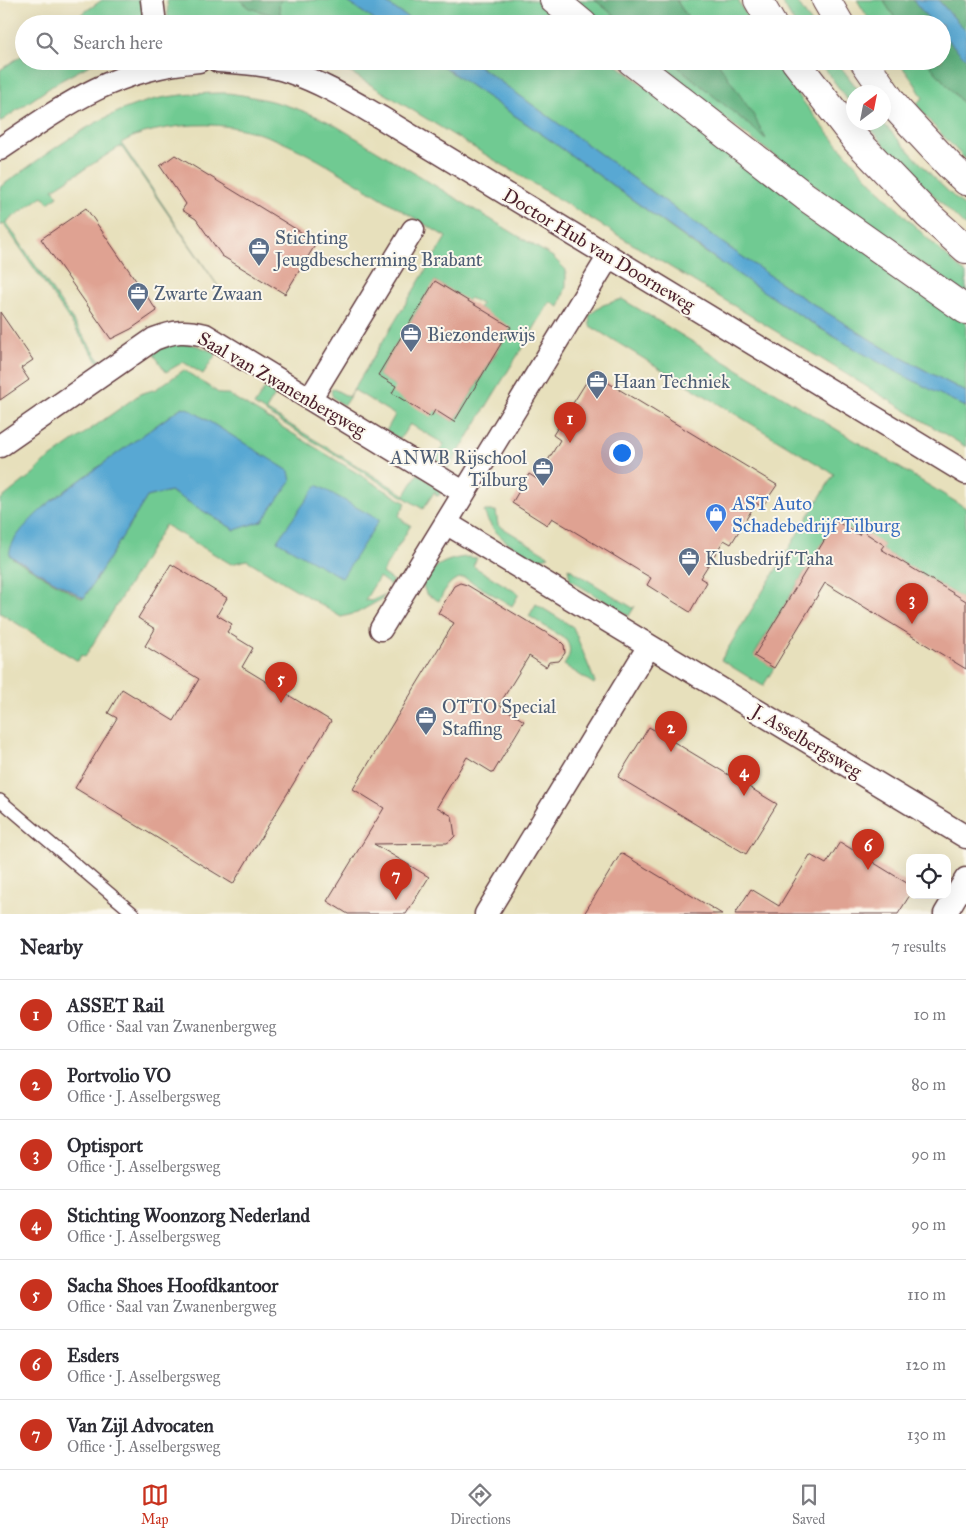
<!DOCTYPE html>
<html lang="en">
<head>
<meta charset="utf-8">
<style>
	body { margin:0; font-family:"IM FELL Great Primer",serif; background:#f7f7f7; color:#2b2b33 }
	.controls { position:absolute; right:15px; bottom:15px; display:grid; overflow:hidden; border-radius:10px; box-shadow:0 5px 20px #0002 }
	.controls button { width:45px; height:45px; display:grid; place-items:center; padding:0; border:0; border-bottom:1px solid #e1e1e2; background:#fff; color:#2b2b33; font:25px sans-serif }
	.compass { position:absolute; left:846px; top:85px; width:45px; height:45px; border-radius:50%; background:#fff; box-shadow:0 5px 20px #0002; rotate:32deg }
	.you { position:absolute; left:621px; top:452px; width:18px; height:18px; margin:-12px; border:4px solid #fff; border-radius:50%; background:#1a73e8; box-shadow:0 0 0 8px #1a73e833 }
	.badge { display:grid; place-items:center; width:32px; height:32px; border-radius:50%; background:#c8321e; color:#fff; font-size:16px; font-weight:700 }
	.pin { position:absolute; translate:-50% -41px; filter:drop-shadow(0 1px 2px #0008) }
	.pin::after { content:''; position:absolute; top:26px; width:18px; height:15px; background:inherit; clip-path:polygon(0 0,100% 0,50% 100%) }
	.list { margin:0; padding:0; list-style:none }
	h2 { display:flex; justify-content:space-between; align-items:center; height:65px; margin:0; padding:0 20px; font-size:21px }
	h2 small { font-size:16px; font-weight:400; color:#7c7c81 }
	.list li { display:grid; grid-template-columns:32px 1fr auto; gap:15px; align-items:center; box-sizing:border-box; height:70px; padding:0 20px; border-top:1px solid #e1e1e2 }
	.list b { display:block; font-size:19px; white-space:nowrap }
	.list p { margin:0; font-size:16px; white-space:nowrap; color:#7c7c81 }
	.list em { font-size:16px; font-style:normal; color:#7c7c81 }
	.icon { flex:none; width:28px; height:28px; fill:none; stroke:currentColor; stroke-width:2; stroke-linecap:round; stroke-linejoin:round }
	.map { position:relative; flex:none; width:966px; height:914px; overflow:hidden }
	.search { position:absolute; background:#fff; box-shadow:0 5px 20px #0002; left:15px; right:15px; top:15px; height:55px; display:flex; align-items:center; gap:12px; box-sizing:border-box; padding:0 18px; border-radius:28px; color:#7c7c81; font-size:19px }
	.sheet { height:555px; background:#fff }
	nav { display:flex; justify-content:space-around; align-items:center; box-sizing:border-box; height:70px; border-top:1px solid #e1e1e2; background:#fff; font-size:14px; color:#7c7c81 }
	nav a { display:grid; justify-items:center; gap:2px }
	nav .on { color:#c8321e }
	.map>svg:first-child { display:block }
	.green { fill:#6fca92; stroke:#5c745e; fill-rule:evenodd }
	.forest { fill:#5bae7c; stroke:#526654 }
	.water { fill:#59a8d3; stroke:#52647f }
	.building { fill:#dfa292 }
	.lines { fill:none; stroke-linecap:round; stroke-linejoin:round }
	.lane-casing { stroke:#623c41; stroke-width:14 }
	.street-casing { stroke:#623c41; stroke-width:25 }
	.secondary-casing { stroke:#623c41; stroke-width:30 }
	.lane { stroke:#fff; stroke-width:11 }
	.street { stroke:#fff; stroke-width:22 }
	.secondary { stroke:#fff; stroke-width:28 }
	.labels { text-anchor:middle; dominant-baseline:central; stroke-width:4; stroke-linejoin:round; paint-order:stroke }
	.service-label { font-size:19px; fill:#4e5e75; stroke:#fbf7ec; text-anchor:start }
	.street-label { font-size:19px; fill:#4a1f2b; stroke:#fbf7ec }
	.shop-label { font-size:19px; fill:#366cbe; stroke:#fbf7ec; text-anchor:start }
</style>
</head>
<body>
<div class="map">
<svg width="966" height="914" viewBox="0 0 966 914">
	<rect width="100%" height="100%" fill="#fbf7ec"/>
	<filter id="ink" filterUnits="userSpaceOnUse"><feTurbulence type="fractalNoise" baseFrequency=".02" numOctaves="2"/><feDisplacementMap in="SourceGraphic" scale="10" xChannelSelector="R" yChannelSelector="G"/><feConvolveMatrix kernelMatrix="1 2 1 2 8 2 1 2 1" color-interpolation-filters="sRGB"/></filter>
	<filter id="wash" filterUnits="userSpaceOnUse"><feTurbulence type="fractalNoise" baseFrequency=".0096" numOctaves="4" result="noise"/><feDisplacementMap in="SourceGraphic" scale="20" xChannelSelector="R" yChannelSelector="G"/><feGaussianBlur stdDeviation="1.12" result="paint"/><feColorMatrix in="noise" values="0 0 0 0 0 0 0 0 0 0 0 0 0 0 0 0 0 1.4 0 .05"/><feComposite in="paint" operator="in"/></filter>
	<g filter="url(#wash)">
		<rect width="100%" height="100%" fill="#e7e0bc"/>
		<path class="green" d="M102 0H142L143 24H67Z
			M167 0H240L250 8 280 18 279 6 281 0H345L380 24H172L168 20Z
			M382 0H537L566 24H417Z
			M572 0H595L625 24H602Z
			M676 0H738L751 24H692Z
			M781 0H796L812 24H795Z
			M857 0H883L899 24H872Z
			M24 54V61H97L58 82 0 122V70Z
			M328 61H435L550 140 696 246 780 302 821 329 886 366 966 407V447L353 74Z
			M472 61H612L680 114 966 322V392L889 351 800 296 731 249Z
			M648 61H671L765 138 717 61H774C828 141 895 210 966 274V295L864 223Z
			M819 61H836L860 92H854L853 107Z
			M898 61H926L966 107V160L932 124 916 104 923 98 915 84Z
			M228 93C266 98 299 107 333 124L553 257 566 270V287L559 307 550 302 449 468 434 461 444 444 410 424 400 439 386 431 395 415 354 390 344 405C337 401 329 397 332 388L349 397 446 237C414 218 383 199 352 180 291 143 241 115 167 128 150 131 136 134 121 143L224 295 121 146 53 189 58 196 48 203 43 196 6 222 101 362 99 363 4 224 0 226V187C49 153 97 113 156 99 180 94 204 93 228 93ZM435 281 467 301 470 298 481 304 479 308 511 328 454 422 378 375Z
			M866 123H883L937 181 966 208V227L893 155Z
			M622 299 966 508V601L881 549 884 545 861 532 863 528 859 535 836 521 754 655 774 668 763 686 721 660 834 474 590 326 589 315 603 305Z
			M175 343C191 343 202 346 216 354L203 374 183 362 166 372 153 353 160 348Z
			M184 370 220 394H228L406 503 399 515 403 521 411 525 382 573 393 581 390 585 379 577 365 600 371 601 384 595 382 599 357 613 341 617 247 560 231 564 165 525 85 657 81 655 78 661 0 613V500L34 473 43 463 140 394 156 389ZM182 407 189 409 288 471 235 530 170 491 147 497 84 598H81L12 558 51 501Z
			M265 388 275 395 266 410 405 495 418 473 439 490 440 495 436 496 435 491 423 509 254 405Z
			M484 511H496L498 525 549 556 536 560C515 547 492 537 484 511Z
			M468 557 477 558 473 566 519 594 512 606 465 578C450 577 445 590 439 601L426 594 422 582C433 565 449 558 468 557Z
			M568 568 633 608 635 606 629 616 570 580Z
			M536 604 573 627 595 682 594 684 564 665C570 656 572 649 566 640L529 616Z"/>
		<path class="forest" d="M240 0H281L279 6 281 18 250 8Z
			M595 0H676L692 24H625Z
			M883 0H913L933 24H899Z
			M938 0H966V31Z
			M942 34 966 59V107L926 61H942Z
			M671 61H717L754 116 766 139Z"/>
		<path class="water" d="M345 0H382L417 24H380Z
			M913 0H938L966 31V59L942 34V24H933Z
			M435 61H472L731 249 800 296 889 351 966 392V407C916 383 867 357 820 328 727 270 639 204 550 140 512 113 473 88 435 61Z
			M182 407 189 409 289 471 291 481 262 521 235 530 170 491 147 497 84 598 10 556C6 540 40 511 51 501Z
			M317 485 379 520 342 578 277 541Z"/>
		<g id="blocks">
			<path class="building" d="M175 155 317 242 285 294 222 256 196 219 182 210 186 204 160 166Z
				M86 208 157 311 131 329 111 339 41 239Z
				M435 281 511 327 454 422 435 410 431 417 392 393 396 386 378 375Z
				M0 312 33 360 21 368 29 380 0 400Z
				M592 373 777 485 762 507 756 503 731 544 724 540 700 578 707 582 690 612 647 585 651 578 552 518 547 525 512 503 529 474 537 479 560 440 553 435Z
				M836 521 859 535 861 530 884 545 881 549 966 601V669L825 583 774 668 754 656Z
				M171 564 227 598 217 615 232 624 227 632 253 648 242 667 331 721 233 884 75 788 117 718 108 713 122 689 174 721 199 679 145 646 155 629 138 618Z
				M460 583 467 585 560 641 564 645 565 653 559 661 549 662 546 667 529 656 499 705 524 721 493 773 467 757 437 807 452 816 455 836 450 841 447 843 374 844 429 877 406 914H348L327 901 384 808 353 789 454 623 438 613 454 586Z
				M649 727 777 804 746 854 618 777Z
				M840 842 910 885V895L898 914H735L751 889 779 906 810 855 826 864Z
				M621 853 722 914H584Z"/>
		</g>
	</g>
	<g filter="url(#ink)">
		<use href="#blocks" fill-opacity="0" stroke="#623c41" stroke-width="1"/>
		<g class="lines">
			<g class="lane-casing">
				<path id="lane" d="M0 800 134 914"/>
			</g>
			<g class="street-casing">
				<path id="street" d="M152 0 155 24
					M218 61C242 63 268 64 290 72 322 83 350 100 380 117L966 473
					M0 149C66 104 116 68 199 61
					M310 399 413 230
					M0 446 154 339C175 331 184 330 205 335L463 492
					M446 523 966 837
					M381 629 609 256
					M486 914 649 646
					M945 914 966 879"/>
			</g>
			<g class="secondary-casing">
				<path id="secondary" d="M554 0 583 24
					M758 0 772 24
					M826 0 840 24
					M631 61 806 197 966 310
					M795 61 856 140 928 215 966 249
					M864 61 897 109 950 166 966 181"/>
			</g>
			<use href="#lane" class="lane"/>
			<use href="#street" class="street"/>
			<use href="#secondary" class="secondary"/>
		</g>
	</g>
	<defs>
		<g id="office-pin" transform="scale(1.125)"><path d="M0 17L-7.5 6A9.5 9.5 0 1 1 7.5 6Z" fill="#5c6f8a" stroke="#fbf7ec"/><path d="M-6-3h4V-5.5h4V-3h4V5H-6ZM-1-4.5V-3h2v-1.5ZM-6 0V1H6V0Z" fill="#fff"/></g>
		<g id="shop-pin" transform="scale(1.125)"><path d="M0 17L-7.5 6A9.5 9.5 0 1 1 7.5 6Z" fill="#3f7fe0" stroke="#fbf7ec"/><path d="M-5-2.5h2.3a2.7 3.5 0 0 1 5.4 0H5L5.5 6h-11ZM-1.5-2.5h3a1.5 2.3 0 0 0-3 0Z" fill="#fff"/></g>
	</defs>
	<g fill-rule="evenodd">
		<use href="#office-pin" x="259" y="248"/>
		<use href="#office-pin" x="138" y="293"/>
		<use href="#office-pin" x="411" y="334"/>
		<use href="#office-pin" x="597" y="381"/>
		<use href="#office-pin" x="543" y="468"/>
		<use href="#shop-pin" x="716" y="514"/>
		<use href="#office-pin" x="689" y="558"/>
		<use href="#office-pin" x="426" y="717"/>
	</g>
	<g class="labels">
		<g class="service-label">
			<text x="275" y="237">Stichting<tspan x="275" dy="22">Jeugdbescherming Brabant</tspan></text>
			<text x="154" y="293">Zwarte Zwaan</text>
			<text x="427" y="334">Biezonderwijs</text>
			<text x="613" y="381">Haan Techniek</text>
			<text x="527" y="457" text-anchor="end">ANWB Rijschool<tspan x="527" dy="22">Tilburg</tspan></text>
			<text x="705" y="558">Klusbedrijf Taha</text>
			<text x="442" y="706">OTTO Special<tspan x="442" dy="22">Staffing</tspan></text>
		</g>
		<g class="street-label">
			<text transform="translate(599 250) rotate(31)">Doctor Hub van Doorneweg</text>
			<text transform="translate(282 384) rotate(30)">Saal van Zwanenbergweg</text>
			<text transform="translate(807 741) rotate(31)">J. Asselbergsweg</text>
		</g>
		<g class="shop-label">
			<text x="732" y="503">AST Auto<tspan x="732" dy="22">Schadebedrijf Tilburg</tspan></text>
		</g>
	</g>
</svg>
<div class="controls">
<button><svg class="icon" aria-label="locate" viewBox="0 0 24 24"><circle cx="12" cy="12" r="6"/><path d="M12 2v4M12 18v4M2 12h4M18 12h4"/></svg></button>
</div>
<svg class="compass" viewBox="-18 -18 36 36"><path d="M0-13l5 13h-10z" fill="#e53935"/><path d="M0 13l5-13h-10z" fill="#7c7c81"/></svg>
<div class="you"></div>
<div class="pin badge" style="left:570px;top:443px">1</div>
<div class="pin badge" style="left:671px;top:752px">2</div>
<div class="pin badge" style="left:912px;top:624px">3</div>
<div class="pin badge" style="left:744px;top:796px">4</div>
<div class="pin badge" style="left:281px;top:703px">5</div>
<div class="pin badge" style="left:868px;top:870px">6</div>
<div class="pin badge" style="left:396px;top:900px">7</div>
<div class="search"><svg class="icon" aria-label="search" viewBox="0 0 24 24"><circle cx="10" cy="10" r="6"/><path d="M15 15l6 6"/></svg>Search here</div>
</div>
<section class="sheet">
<h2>Nearby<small>7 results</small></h2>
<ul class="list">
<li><span class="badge">1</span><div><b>ASSET Rail</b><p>Office · Saal van Zwanenbergweg</p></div><em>10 m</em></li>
<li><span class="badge">2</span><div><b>Portvolio VO</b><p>Office · J. Asselbergsweg</p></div><em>80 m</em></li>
<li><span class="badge">3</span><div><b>Optisport</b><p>Office · J. Asselbergsweg</p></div><em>90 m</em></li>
<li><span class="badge">4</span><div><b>Stichting Woonzorg Nederland</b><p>Office · J. Asselbergsweg</p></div><em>90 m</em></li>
<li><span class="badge">5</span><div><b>Sacha Shoes Hoofdkantoor</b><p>Office · Saal van Zwanenbergweg</p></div><em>110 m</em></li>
<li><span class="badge">6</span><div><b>Esders</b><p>Office · J. Asselbergsweg</p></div><em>120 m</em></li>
<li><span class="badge">7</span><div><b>Van Zijl Advocaten</b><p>Office · J. Asselbergsweg</p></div><em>130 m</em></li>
</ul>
</section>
<nav>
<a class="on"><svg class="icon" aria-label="map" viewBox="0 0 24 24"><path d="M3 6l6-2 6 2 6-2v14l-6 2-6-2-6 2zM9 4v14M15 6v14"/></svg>Map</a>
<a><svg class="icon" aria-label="directions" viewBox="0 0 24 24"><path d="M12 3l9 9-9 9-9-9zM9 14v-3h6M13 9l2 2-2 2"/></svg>Directions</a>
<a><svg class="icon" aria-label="saved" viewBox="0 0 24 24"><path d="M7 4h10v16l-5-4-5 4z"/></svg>Saved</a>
</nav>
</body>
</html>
